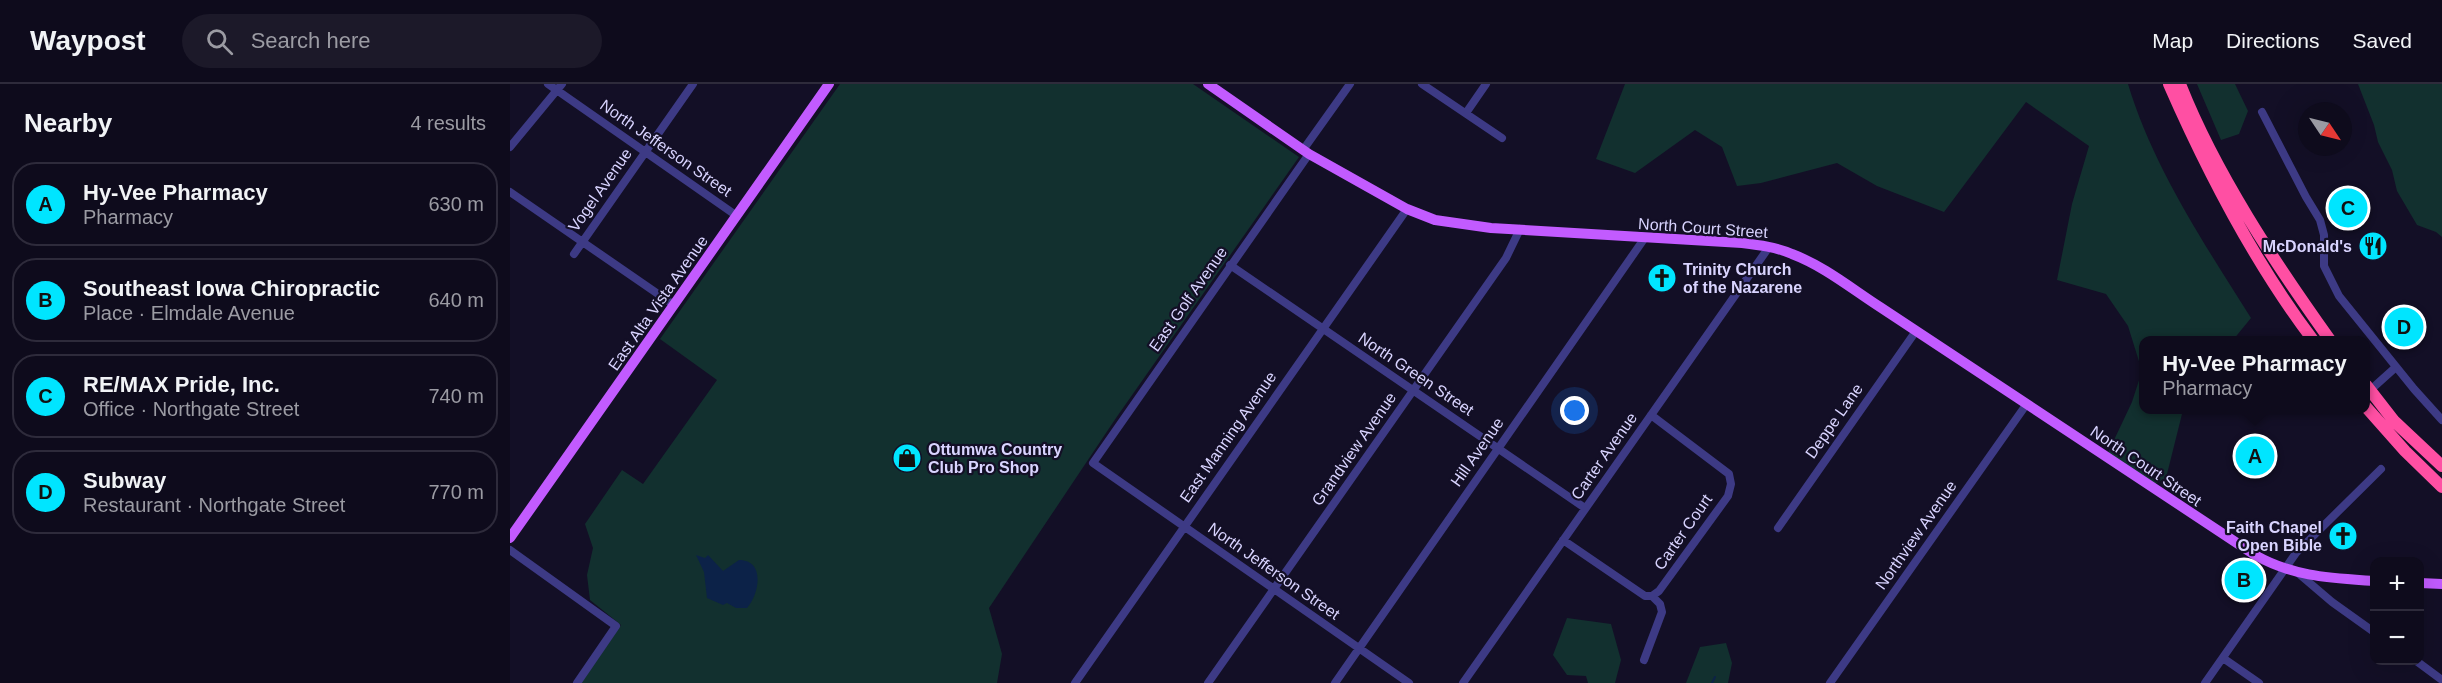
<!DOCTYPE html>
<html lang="en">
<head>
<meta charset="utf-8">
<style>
	body { margin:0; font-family:Arial,sans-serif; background:#1c1929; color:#f1f3f6 }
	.controls { position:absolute; right:18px; bottom:18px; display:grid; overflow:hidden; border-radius:12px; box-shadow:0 6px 24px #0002 }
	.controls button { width:54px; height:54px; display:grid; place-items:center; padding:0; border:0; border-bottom:2px solid #2e2b3b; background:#0e0b1c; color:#f1f3f6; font:30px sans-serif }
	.compass { position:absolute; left:1788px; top:18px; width:54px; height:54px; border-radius:50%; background:#0e0b1c; box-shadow:0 6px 24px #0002; rotate:125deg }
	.you { position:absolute; left:1065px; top:327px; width:21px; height:21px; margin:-15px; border:4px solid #fff; border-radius:50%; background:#1a73e8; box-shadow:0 0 0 9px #1a73e833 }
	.badge { display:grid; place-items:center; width:39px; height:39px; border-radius:50%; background:#00e5ff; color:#111; font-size:20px; font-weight:700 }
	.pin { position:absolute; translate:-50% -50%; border:3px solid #fff; box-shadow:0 2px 6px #0006 }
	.popup { position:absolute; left:1629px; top:252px; width:231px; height:78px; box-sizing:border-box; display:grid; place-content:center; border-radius:12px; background:#0e0b1c; filter:drop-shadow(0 2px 4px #0005); font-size:20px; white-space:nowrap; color:#9b9ba3 }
	.popup b { font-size:22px; color:#f1f3f6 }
	.popup::after { content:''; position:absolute; left:50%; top:100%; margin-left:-12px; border:12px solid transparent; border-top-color:#0e0b1c }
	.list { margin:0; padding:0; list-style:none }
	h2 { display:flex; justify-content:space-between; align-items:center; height:78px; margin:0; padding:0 24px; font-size:26px }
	h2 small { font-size:20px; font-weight:400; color:#9b9ba3 }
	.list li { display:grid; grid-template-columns:39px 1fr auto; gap:18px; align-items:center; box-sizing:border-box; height:84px; margin:0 12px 12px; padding:0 12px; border:2px solid #2e2b3b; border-radius:24px }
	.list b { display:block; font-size:22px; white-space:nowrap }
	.list p { margin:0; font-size:20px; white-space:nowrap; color:#9b9ba3 }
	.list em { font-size:20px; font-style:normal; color:#9b9ba3 }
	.icon { flex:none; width:33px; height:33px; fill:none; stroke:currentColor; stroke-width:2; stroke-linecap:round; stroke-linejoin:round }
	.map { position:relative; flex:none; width:1932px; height:599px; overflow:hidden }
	header { display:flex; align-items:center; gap:36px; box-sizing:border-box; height:84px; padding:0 30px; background:#0e0b1c; border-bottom:2px solid #2e2b3b }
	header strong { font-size:28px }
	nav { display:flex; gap:33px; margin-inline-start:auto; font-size:21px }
	.search { width:420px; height:54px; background:#1c1929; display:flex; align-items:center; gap:15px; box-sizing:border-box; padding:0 21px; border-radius:33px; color:#9b9ba3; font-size:22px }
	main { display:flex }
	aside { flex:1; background:#0e0b1c }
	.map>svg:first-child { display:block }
	.green { fill:#12302f }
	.water { fill:#0c2248 }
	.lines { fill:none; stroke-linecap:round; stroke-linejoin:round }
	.stream { stroke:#0c2248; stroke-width:2 }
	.minor { stroke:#3d3a85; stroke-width:8 }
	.major { stroke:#c25bff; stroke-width:10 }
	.highway { stroke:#ff4fa3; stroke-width:12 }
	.labels { text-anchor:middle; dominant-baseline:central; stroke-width:4.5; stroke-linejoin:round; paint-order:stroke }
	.street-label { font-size:16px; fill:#d9d4ff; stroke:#130f26 }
	.poi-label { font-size:16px; font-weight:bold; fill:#d9d4ff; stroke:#130f26; text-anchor:end }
</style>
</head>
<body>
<header>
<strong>Waypost</strong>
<div class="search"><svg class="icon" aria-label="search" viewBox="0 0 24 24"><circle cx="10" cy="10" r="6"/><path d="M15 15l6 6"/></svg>Search here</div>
<nav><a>Map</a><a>Directions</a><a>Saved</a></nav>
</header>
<main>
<aside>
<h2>Nearby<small>4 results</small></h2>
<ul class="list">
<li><span class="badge">A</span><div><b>Hy-Vee Pharmacy</b><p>Pharmacy</p></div><em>630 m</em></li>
<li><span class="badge">B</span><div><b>Southeast Iowa Chiropractic</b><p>Place · Elmdale Avenue</p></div><em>640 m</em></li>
<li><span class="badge">C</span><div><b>RE/MAX Pride, Inc.</b><p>Office · Northgate Street</p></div><em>740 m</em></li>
<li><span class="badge">D</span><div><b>Subway</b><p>Restaurant · Northgate Street</p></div><em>770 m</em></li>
</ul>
</aside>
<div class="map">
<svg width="1932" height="599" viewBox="0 0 1932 599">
	<rect width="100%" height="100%" fill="#130f26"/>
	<path class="green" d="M330 0H683L789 73 606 334 479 524 492 570 487 599H71L111 541 80 516 77 491 83 464 75 440 112 386 133 400 207 296 150 255Z
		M1115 0H1618C1643 83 1695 161 1741 234L1723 256H1634V326H1673L1656 394 1641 402 1596 373 1622 318 1632 287 1618 242 1596 210 1547 196 1562 120 1579 62 1516 18 1434 128 1367 102 1327 79 1251 99 1227 102 1212 63 1185 46 1125 89 1086 75Z
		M1687 0H1725L1738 27 1729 50 1711 56Z
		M1848 0H1932V153L1926 148 1907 141 1887 107 1882 86 1868 58 1864 41Z
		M1057 534 1101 540 1111 576 1105 599H1078L1076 592 1057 591 1043 571Z
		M1216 559 1222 579 1218 599H1176L1190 563Z"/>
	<path class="water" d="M186 471 195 474 198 471 213 487 229 476C256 476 249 511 237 524H226L217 519 213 521 197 514 194 488Z"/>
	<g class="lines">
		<path class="stream" d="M1202 599 1205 593"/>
		<path class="minor" d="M38 0 227 132
			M912 0 992 54
			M1752 28 1796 113 1810 136 1814 151V182L1829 212 1904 305 1932 336
			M956 29 976 0
			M0 63 52 0
			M793 66 840 0
			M799 70 583 379 899 599
			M0 108 164 221
			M64 170 183 0
			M720 181 1075 424
			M1857 309 1886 283
			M1268 444 1406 247
			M1053 456 1135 512H1142L1149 507 1218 412 1221 400 1219 390 1141 331
			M0 466 106 542 67 599
			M1788 489 1822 518 1864 548
			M1713 574 1749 599
			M1134 576 1152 528 1150 520 1142 512
			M1905 576 1932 596
			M565 599 897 125
			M698 599 996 174 1010 145
			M825 599 1134 155
			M953 599 1259 163
			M1320 599 1516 321
			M1695 599 1786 469 1871 385"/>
		<path class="major" d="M698 0 799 70 897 125 925 136 981 144 1232 159C1249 161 1266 163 1282 170 1314 182 1342 205 1370 223L1745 471C1784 493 1820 494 1864 497
			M0 454 319 0
			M1910 499 1932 500"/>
		<path class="highway" d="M1659 0C1698 89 1744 178 1803 256
			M1670 0C1705 89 1765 179 1820 256
			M1856 301 1884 337 1932 382
			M1856 323 1895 367 1932 403"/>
	</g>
	<defs>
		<g id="restaurant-disc" transform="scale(1.5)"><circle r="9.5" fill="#00e5ff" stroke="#130f26"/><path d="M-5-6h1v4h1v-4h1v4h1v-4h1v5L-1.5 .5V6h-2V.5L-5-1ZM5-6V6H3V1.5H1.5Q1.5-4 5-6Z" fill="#111"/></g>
		<g id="church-disc" transform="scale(1.5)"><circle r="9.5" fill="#00e5ff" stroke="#130f26"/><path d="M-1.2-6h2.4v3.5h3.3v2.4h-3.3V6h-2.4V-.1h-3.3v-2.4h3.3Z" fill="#111"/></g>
		<g id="shop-disc" transform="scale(1.5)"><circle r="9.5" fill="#00e5ff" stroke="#130f26"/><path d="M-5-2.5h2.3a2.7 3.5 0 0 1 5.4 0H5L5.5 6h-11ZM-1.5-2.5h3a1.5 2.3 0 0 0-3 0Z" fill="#111"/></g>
	</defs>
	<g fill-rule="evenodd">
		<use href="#restaurant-disc" x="1863" y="162"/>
		<use href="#church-disc" x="1152" y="194"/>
		<use href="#shop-disc" x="397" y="374"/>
		<use href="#church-disc" x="1833" y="452"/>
	</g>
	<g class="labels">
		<g class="street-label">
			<text transform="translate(156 64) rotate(35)">North Jefferson Street</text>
			<text transform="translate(90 106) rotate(-55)">Vogel Avenue</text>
			<text transform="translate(1193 144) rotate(4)">North Court Street</text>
			<text transform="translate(678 215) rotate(-55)">East Golf Avenue</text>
			<text transform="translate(148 219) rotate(-55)">East Alta Vista Avenue</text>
			<text transform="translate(906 290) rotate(34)">North Green Street</text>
			<text transform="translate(1324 337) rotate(-55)">Deppe Lane</text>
			<text transform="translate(718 353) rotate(-55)">East Manning Avenue</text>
			<text transform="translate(844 365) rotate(-55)">Grandview Avenue</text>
			<text transform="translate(967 368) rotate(-55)">Hill Avenue</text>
			<text transform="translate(1094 372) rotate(-55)">Carter Avenue</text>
			<text transform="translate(1636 382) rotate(34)">North Court Street</text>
			<text transform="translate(1173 448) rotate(-55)">Carter Court</text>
			<text transform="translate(1406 451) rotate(-55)">Northview Avenue</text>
			<text transform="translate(764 487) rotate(35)">North Jefferson Street</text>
		</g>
		<g class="poi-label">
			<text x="1842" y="162">McDonald's</text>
			<text x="1173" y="185" text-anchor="start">Trinity Church<tspan x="1173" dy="18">of the Nazarene</tspan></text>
			<text x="418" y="365" text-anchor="start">Ottumwa Country<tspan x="418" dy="18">Club Pro Shop</tspan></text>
			<text x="1812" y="443">Faith Chapel<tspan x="1812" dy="18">Open Bible</tspan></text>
		</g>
	</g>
</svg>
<div class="controls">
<button>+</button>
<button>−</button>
</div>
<svg class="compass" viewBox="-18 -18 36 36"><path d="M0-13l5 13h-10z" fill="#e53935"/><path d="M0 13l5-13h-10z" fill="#9b9ba3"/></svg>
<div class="you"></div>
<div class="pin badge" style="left:1745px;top:372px">A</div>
<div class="popup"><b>Hy-Vee Pharmacy</b>Pharmacy</div>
<div class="pin badge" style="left:1734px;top:496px">B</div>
<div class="pin badge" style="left:1838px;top:124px">C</div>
<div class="pin badge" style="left:1894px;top:243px">D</div>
</div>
</main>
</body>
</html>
